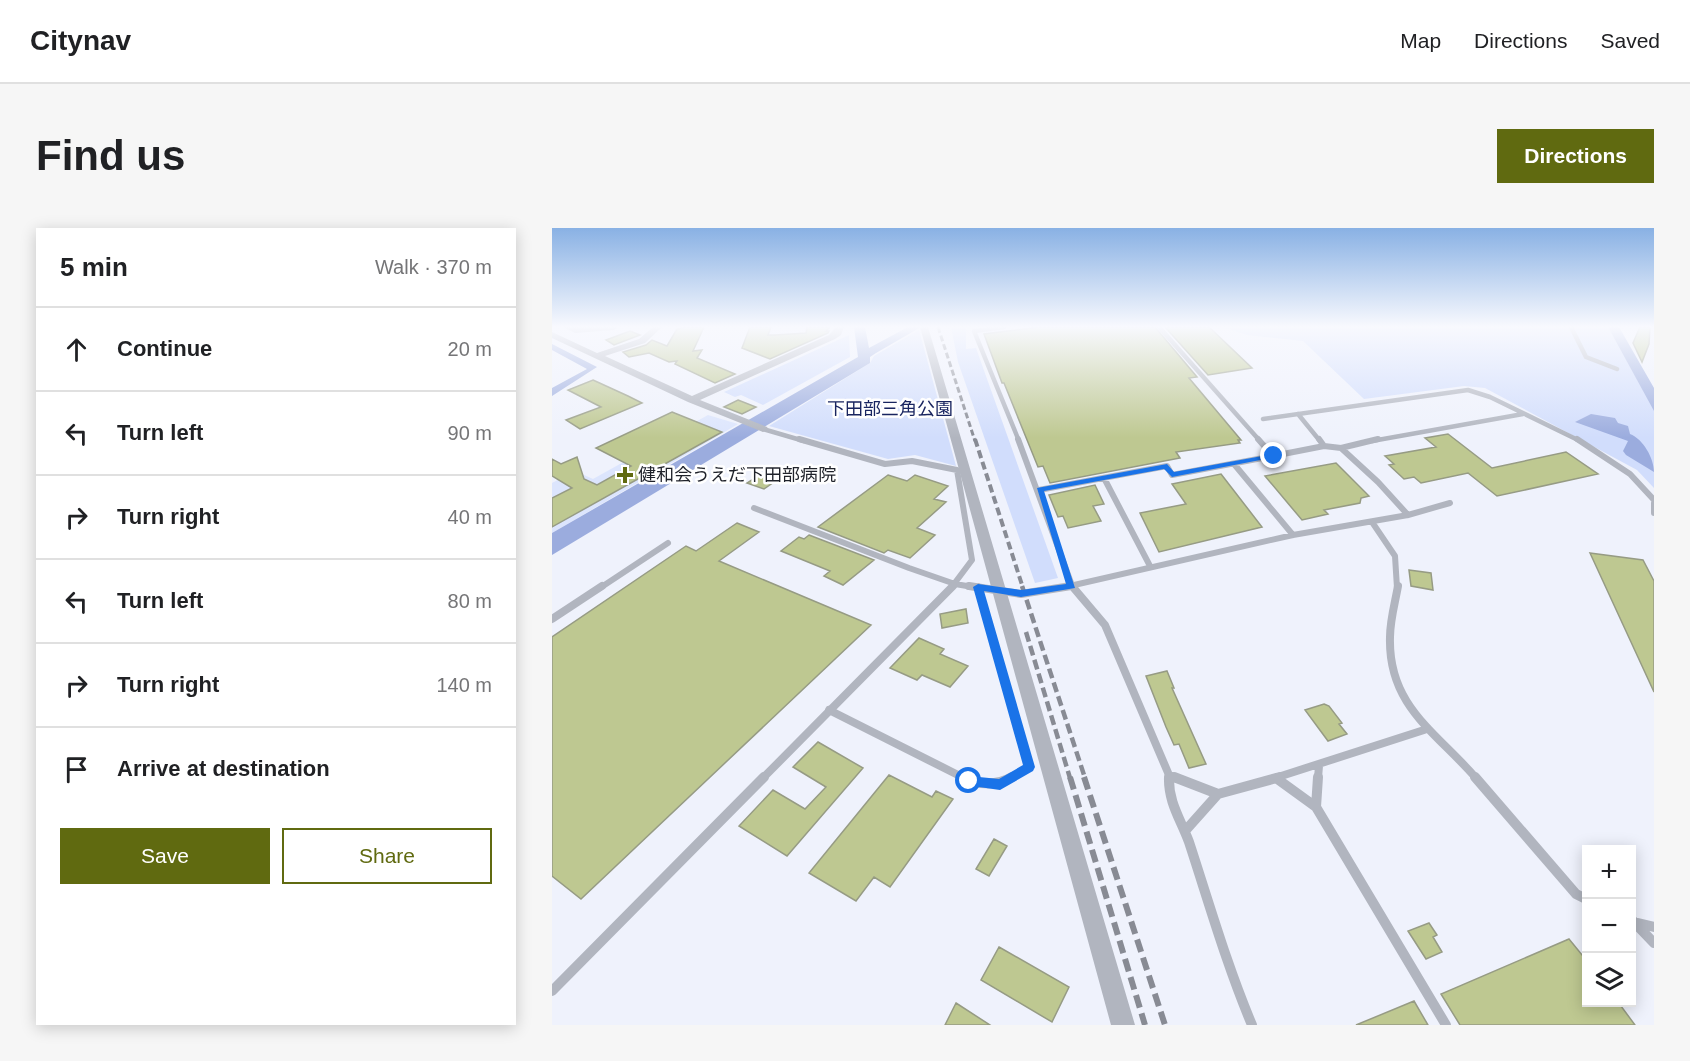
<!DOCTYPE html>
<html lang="en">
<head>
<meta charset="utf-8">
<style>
	body { margin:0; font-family:Arial,"Noto Sans JP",sans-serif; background:#f6f6f6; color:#202124 }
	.controls { position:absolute; right:18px; bottom:18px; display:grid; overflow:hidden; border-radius:0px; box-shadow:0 3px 15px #0003 }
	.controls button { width:54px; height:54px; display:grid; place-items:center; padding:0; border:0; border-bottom:2px solid #e0e0e0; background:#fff; color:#202124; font:30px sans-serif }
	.stop { position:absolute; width:18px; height:18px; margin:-14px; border:4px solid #1a73e8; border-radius:50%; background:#fff }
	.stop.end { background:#1a73e8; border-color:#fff; box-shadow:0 2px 6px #0008 }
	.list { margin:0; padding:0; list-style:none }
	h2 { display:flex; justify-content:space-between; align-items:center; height:78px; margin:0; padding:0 24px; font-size:26px }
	h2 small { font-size:20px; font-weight:400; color:#757577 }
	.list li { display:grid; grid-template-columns:39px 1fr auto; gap:18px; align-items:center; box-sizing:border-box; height:84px; padding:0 24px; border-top:2px solid #e0e0e0 }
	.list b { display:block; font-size:22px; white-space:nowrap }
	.list em { font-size:20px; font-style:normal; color:#757577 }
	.actions { display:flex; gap:12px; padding:18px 24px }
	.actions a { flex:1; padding:14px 0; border:2px solid #606a10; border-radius:0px; text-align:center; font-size:21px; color:#606a10 }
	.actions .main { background:#606a10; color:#fff }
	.icon { flex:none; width:33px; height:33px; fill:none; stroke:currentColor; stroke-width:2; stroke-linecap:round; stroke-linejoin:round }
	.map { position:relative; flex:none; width:1102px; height:797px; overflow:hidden; border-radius:0px }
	header { display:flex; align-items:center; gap:36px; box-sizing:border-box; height:84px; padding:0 30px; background:#fff; border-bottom:2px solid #e0e0e0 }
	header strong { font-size:28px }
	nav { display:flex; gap:33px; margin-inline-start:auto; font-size:21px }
	.intro { display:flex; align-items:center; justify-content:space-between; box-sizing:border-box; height:144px; padding:0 36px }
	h1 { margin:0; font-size:42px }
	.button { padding:15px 27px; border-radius:0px; background:#606a10; color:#fff; font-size:21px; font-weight:700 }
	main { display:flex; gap:36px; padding:0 36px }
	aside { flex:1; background:#fff; border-radius:0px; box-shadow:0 3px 15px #0003 }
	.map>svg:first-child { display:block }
	.built { fill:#dce5fd }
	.green { fill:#d1ddfc }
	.water { fill:#9bacde }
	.building { fill:#bec891; stroke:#969b84; stroke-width:1.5 }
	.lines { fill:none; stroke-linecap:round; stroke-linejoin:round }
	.service-far3 { stroke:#b1b5bf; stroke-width:4.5 }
	.service-far2 { stroke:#b1b5bf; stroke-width:6 }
	.service-far1 { stroke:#b1b5bf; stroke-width:8 }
	.service { stroke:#b1b5bf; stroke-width:10 }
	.minor { fill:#b1b5bf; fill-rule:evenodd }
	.rail-far3 { stroke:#888b94; stroke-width:3; stroke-dasharray:6 3; stroke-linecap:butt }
	.rail-far2 { stroke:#888b94; stroke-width:4; stroke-dasharray:8 4; stroke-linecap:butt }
	.rail-far1 { stroke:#888b94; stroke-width:4.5; stroke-dasharray:10 4.5; stroke-linecap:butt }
	.rail { stroke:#888b94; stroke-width:6; stroke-dasharray:13 6; stroke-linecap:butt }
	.route { fill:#1a73e8 }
	.poi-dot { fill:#606a10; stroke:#fff; stroke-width:2 }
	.labels { text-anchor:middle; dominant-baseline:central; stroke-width:5; stroke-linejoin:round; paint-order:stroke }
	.far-park-label { font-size:18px; fill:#192560; stroke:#fff }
	.far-poi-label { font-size:18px; fill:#1f222a; stroke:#fff; text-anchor:start }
</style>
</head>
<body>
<header>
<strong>Citynav</strong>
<nav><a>Map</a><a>Directions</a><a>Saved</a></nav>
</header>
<div class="intro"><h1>Find us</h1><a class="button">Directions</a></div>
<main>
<aside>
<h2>5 min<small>Walk · 370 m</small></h2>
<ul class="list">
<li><svg class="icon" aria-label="ahead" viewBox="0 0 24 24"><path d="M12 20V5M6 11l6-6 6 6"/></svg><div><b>Continue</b></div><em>20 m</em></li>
<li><svg class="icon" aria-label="left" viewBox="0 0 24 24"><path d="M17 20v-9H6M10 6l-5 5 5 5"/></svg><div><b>Turn left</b></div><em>90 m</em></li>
<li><svg class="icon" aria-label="right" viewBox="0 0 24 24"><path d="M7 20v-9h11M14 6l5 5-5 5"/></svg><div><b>Turn right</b></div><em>40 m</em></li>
<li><svg class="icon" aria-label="left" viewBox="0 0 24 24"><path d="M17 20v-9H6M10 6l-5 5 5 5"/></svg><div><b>Turn left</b></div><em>80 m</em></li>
<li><svg class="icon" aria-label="right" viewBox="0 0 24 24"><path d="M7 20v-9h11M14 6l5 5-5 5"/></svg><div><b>Turn right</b></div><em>140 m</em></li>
<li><svg class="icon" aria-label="arrive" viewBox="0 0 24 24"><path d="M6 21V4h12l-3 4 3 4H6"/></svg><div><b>Arrive at destination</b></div></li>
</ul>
<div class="actions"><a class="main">Save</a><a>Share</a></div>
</aside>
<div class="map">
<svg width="1102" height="797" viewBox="0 0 1102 797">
	<rect width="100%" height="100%" fill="#eff2fc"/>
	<path class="built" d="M156 187 186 196 0 305V255L23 243 41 251Z"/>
	<path class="green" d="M399 99H414V121L424 120 506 350 483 355 406 134Z
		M671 99H1056L1102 182V260L1085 242 933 160 912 158 812 171 751 113 695 107Z
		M367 102 404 238 363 227 336 231 217 198 318 135 322 128Z
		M297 107 298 129 211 177 189 167 183 169 172 164Z"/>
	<path class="water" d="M302 99H313L317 120 356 99H369L324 125 318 129V135L0 327V305L306 129Z
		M1056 99H1067L1102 160V183Z
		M0 116 45 139 0 168V160L35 141 0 122Z
		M1039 186 1063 190 1066 195 1076 198 1078 206C1091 211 1102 230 1102 244L1074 227 1071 223 1076 213 1023 194Z"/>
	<path class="building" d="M133 99H152L141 123 150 122 145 130 183 146 163 155 123 136 125 133 117 134 97 125 77 129 71 124 94 117 100 112 115 118 125 101Z
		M198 99H219L216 107H223L254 105 255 99H278L274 103H277L276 105 218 131 190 120Z
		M487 99H603L645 149 637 150 689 212H686L688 215 624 224 628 230 498 255 491 238 486 239 452 155H450L432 106Z
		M613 99H657L700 140 656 147Z
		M1088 99H1098L1097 116 1090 134 1081 115Z
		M78 103 88 107 62 117 54 112Z
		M41 152 76 168 90 175 28 201 14 192 49 179 16 162Z
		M186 172 204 179 190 186 172 179Z
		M120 184 170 204 0 299V270L20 260 0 248V231L9 236 25 229 32 251 45 257 79 238 44 220Z
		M896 206 940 240 1014 224 1046 246 945 268 916 245 869 255 862 249 852 251 837 237 842 236 833 228 884 219 873 210Z
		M784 235 817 268 809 270 808 275 772 282 776 286 750 292 713 248Z
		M209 246 225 252 212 261 195 255Z
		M669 246 710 299 607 324 588 285 634 276 620 256Z
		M336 247 355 253 363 247 396 258 382 271 394 274 365 300 383 307 358 330 336 322 332 325 266 299Z
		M543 257 552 276 541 278 549 293 516 300 511 288 506 289 497 267Z
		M185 295 207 304 167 333 319 397 29 671 0 648V409L134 318 144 323Z
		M257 307 322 332 291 357 272 348 278 343 229 323 247 309 252 311Z
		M1038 325 1091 332 1102 353V464Z
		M857 342 879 345 881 362 859 358Z
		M414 381 416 395 390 400 388 386Z
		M367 410 392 421 388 426 416 438 398 459 370 447 365 452 338 440Z
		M615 443 622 460H620L654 536 637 540 627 516 622 517 614 499 594 448Z
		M772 476 777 478 790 495 787 496 795 506 776 513 753 482Z
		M266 514 311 540 235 628 187 598 221 562 253 581 274 559 241 539Z
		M337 547 380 569 384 563 401 571 338 659 322 649 304 673 257 645Z
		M442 611 455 618 437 648 424 641Z
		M877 695 885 707 881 709 890 724 874 731 856 703Z
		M1017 711 1035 733V774H1066L1083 797H908L889 766Z
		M447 719 517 759 500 794 429 752Z
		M862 773 876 797H804Z
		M404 775 438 797H393Z"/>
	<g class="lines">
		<path class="service-far3" d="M452 99 422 103 467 213
			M607 99 708 213
			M1019 99 1034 129 1065 141
			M746 186 768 213
			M711 191 916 162 938 169 1028 213
			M211 201 252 213
			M820 213 971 186"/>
		<path class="service-far2" d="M247 211 333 236 360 233 405 242 420 332 399 360
			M466 211 521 360
			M706 211 721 228 772 218
			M767 211 772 218 789 220 826 254 856 287
			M1025 211 1078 246 1102 272
			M789 220 826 211
			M682 236 741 307
			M552 250 598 338
			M487 262 615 238 620 247 721 228
			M1102 275V285
			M202 280 357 340 403 356 427 360
			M820 294 843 328 845 360
			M48 360 116 315
			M509 360 741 307 856 287 898 275"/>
		<path class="service-far1" d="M417 358 469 366 519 358
			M520 358 553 397 617 547 626 550
			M846 358C843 375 838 392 838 409 836 478 884 504 924 550
			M426 359 477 539 458 550
			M0 391 50 358
			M277 482 412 550
			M211 550 401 358
			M617 550V547
			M723 550 872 502
			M766 550 767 538"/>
		<path class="service" d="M409 549C425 557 445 558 460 549
			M617 549C616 574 629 592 637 614 657 675 675 738 700 797
			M622 549 666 566 728 549
			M766 549 764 579 894 797
			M923 549 1024 666 1034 671
			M724 550 764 579
			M633 603 666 566
			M1080 692 1102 715
			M1086 695 1102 699
			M0 763 212 549"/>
		<path class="minor" d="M11 99H66L62 102 23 105Z
			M101 99H110L93 115 53 128 140 168 277 107 284 99H292L289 107 283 111 148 172 215 199 216 201 211 204 136 174 0 110V104L45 125 87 111Z
			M368 99H376L583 797H559Z"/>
		<path class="rail-far3" d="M386 99 423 213"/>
		<path class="rail-far2" d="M423 211 471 360"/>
		<path class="rail-far1" d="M470 358 533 550
			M474 404 518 550"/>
		<path class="rail" d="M518 549 593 797
			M532 549 613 797"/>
	</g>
	<linearGradient id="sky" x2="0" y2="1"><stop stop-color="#89b1e4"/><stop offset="0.47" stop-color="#f8f9fe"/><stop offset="1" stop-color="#f8f9fe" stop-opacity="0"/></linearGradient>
	<rect width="1102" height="210" fill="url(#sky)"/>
	<path class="route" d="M722 226 724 229 620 249 612 241 492 263 523 360 469 369 432 363 483 539 481 543 448 562 413 557V549L417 548 447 551 471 537 421 359 426 356 469 362 514 356 485 260 615 236 622 244Z"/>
	<path class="poi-dot" d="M70 238h6v6h6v6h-6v6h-6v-6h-6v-6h6z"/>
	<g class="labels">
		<g class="far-park-label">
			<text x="338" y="181">下田部三角公園</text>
		</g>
		<g class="far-poi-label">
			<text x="86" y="247">健和会うえだ下田部病院</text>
		</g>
	</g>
</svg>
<div class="controls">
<button>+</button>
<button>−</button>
<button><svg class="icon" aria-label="layers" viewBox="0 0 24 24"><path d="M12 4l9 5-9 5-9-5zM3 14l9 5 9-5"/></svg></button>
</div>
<div class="stop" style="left:417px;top:553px"></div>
<div class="stop end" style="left:722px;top:228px"></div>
</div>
</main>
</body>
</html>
